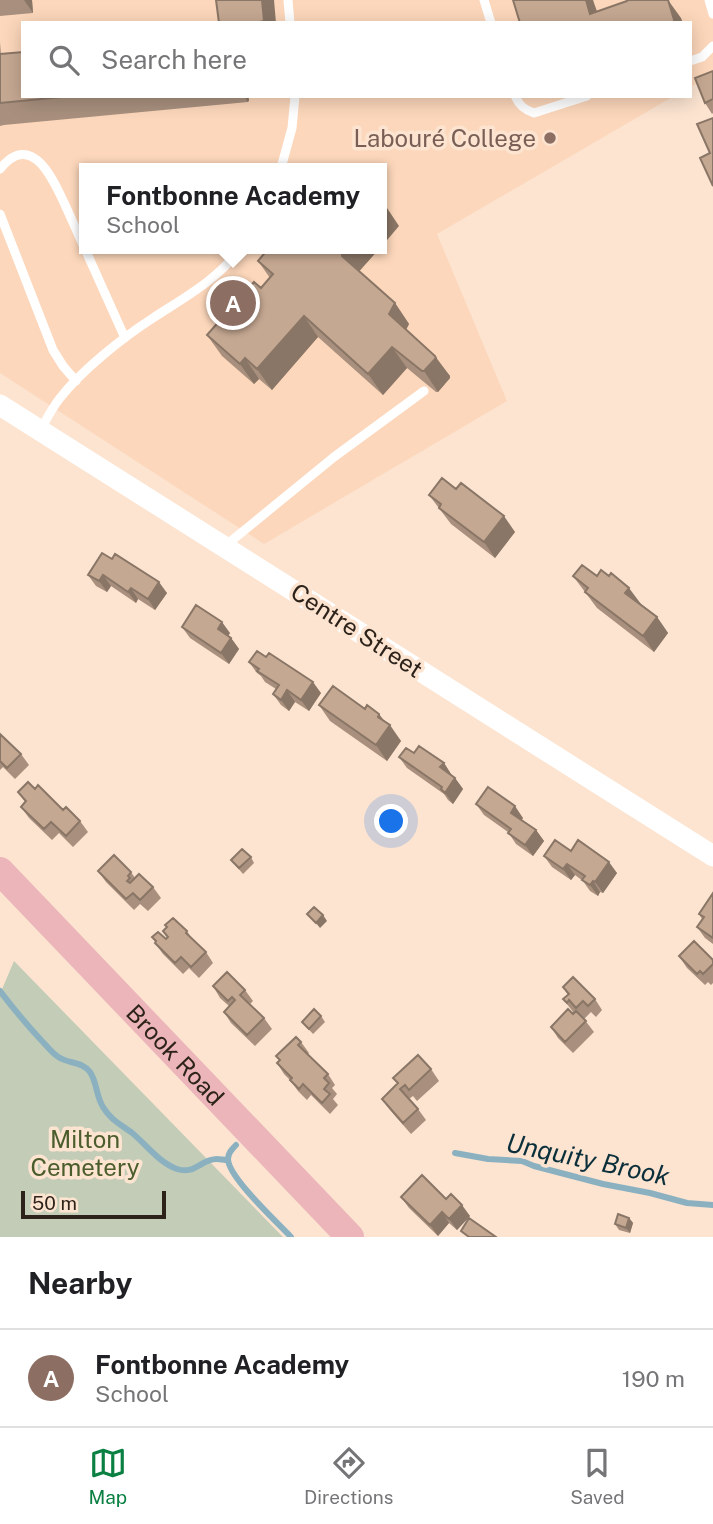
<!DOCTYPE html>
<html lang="en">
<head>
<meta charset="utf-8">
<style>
	body { margin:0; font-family:"Public Sans",sans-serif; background:#f2f2f2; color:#202124 }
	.scale { position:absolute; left:21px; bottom:18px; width:145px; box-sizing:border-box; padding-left:7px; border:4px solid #2e231a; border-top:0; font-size:19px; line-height:24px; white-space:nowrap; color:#2e231a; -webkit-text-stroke:5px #fce4d1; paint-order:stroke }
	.you { position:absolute; left:392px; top:822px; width:24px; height:24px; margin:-18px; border:5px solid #fff; border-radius:50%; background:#1a73e8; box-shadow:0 0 0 10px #1a73e833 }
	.badge { display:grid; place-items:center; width:46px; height:46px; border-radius:50%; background:#0b8043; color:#fff; font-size:23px; font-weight:700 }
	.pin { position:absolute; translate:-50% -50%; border:4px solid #fff; box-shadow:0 2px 7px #0006 }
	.popup { position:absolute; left:79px; top:163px; width:308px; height:91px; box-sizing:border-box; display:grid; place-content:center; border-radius:0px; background:#fff; filter:drop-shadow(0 2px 5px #0005); font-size:23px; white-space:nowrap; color:#757577 }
	.popup b { font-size:26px; color:#202124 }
	.popup::after { content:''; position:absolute; left:50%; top:100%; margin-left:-14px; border:14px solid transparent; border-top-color:#fff }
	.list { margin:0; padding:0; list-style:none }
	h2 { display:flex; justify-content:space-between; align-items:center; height:91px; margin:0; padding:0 28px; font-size:30px }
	h2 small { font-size:23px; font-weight:400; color:#757577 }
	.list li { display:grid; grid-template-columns:46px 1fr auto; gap:21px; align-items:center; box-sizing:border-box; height:98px; padding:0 28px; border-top:2px solid #e0e0e0 }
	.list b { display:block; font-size:26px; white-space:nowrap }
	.list p { margin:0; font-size:23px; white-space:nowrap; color:#757577 }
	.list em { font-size:23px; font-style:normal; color:#757577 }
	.icon { flex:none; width:38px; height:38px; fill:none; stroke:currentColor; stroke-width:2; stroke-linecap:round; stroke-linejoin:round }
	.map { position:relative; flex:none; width:713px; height:1237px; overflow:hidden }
	.search { position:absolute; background:#fff; box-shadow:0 4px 18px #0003; left:21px; right:21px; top:21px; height:77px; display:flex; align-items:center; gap:18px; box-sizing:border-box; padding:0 24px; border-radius:0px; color:#757577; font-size:26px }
	.sheet { height:189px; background:#fff }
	nav { display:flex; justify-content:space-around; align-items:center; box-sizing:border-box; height:98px; border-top:2px solid #e0e0e0; background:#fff; font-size:19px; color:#757577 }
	nav a { display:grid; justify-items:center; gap:4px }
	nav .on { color:#0b8043 }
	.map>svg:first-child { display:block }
	.built { fill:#fcd7bb; fill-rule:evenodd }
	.green { fill:#c2ccb6 }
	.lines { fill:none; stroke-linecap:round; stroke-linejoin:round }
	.stream { stroke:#8bb1c0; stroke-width:6 }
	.service { stroke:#fff; stroke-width:9 }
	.tertiary { stroke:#fff; stroke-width:21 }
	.primary { stroke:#ebb5b9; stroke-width:28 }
	.wall { fill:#a9907e }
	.shaded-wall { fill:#8a7666 }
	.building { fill:#c5a892; stroke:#8a7666; stroke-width:2 }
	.education-dot { fill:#8d6e63; stroke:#fce4d1; stroke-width:2.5 }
	.labels { text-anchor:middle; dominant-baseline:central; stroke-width:7; stroke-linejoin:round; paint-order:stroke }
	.education-label { font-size:24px; fill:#785e54; stroke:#fce4d1; text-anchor:end }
	.street-label { font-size:24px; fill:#2e231a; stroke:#fce4d1 }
	.park-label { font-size:24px; fill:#4b5d2c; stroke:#fce4d1 }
	.water-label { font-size:26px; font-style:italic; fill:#0b2f3b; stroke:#fce4d1 }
</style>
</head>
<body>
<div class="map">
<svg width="713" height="1237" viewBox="0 0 713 1237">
	<rect width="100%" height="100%" fill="#fce4d1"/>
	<path class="built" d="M0 0H713V74L690 87V23H23V96H674L437 234 507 401 264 544 0 373ZM84 168H382V249H84Z"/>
	<path class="green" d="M14 961 283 1237H0V994Z"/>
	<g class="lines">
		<path class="stream" d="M0 991C13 1008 27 1025 41 1040 46 1045 51 1052 57 1056 67 1064 82 1061 90 1072 97 1082 96 1096 103 1107 110 1119 120 1124 131 1132 145 1143 159 1163 177 1169 195 1175 201 1159 217 1159 220 1159 224 1160 227 1160
			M236 1145C232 1149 228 1153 228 1159 228 1177 278 1223 291 1237
			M455 1153 488 1159 522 1161 534 1166 603 1184 650 1193 687 1203 713 1205"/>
		<path class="service" d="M288 0 290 23
			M484 0 491 23
			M709 0 713 14
			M690 61 702 57 713 46
			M515 96C519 105 524 110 534 113L587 96
			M281 168 292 128 295 96
			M0 169C32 129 54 181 66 207 72 220 78 234 84 247
			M0 214 53 350 63 366 76 381
			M85 249 125 338
			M40 431C46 420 52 408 60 398 82 370 122 338 153 318 185 297 217 280 240 249
			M225 546 334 457 424 391"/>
		<path class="tertiary" d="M0 405 713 856"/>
		<path class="primary" id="s1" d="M0 871 350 1237"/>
	</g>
	<path class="wall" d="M0 0H32L33 13 0 16Z
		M0 42 1 54 23 96H248L249 100 248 102 4 125 0 126Z
		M713 71V113L712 114 705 103Z
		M268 249H379L359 271 395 303 409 324 406 330 450 376V378L438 392H436L407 368 383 395 318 337 272 390 259 379 254 384 222 356 207 335 261 288 270 278 258 261Z
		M429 495 515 532 495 558 451 524Z
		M102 553 167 593 155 610 138 599 136 603 111 586 107 592 96 586 88 575Z
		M573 576H597L641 604 657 617 668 633 654 652 597 608Z
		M182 627 230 633 228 636 231 638 239 649 229 664 190 638Z
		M249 662 321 693 309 711 295 702 289 711 281 705 273 694 276 689 265 682 261 676 257 673Z
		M319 705 385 722 401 741 387 761 330 721Z
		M0 734 21 754 29 765 15 779 3 767 0 770Z
		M414 753 444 763 451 774V775L455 778 463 789 453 804 448 800 444 794 407 768 399 757Z
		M35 789 80 821 88 832 73 847 59 833 52 840 29 818 21 807 25 802 18 792Z
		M476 804 523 818 521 820 536 830 544 841 533 856 516 844 508 832 484 815Z
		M571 851 617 873 603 893 600 892 598 896 590 891 583 881 575 875 571 880 552 867 544 856Z
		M251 857 254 863 243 874 231 860Z
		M98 871 131 872 135 878 153 887 161 898 148 911 140 904 134 910 106 882Z
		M713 893V944L705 938 697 927 702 919 699 914Z
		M163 931H187L192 939 206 952 213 963 199 978 189 968 183 974 163 954 155 943 156 942 152 937 166 939 168 938Z
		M679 956 713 960V983L711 985 708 982 705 985 687 968Z
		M213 986 245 990 253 1001 250 1004 264 1018 272 1029 255 1046 231 1023 224 1012 229 1006 220 998Z
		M563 987 595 999 602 1010 596 1017 591 1012 584 1019 594 1032 573 1053 558 1038 551 1027 574 1013 563 999 568 995Z
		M321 1016 325 1022 313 1034 302 1022Z
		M301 1042 309 1053 308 1054 328 1074 335 1085 332 1088 337 1094 333 1099 338 1105 330 1114 311 1095 307 1100 298 1091 290 1080 284 1074 277 1063 279 1060 276 1056Z
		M431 1069 439 1081 417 1101 413 1096 409 1099 418 1109 426 1120 411 1134 390 1110 382 1099 398 1084 393 1078Z
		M401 1197 446 1199 470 1216 457 1230 449 1223 438 1236 409 1208Z
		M629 1218 633 1223 630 1233 619 1230 615 1224Z"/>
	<path class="shaded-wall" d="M24 0H32L33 13Z
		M262 0H274L276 23H265L264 21Z
		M586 0H593L601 23 590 14Z
		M668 0 681 18 683 23H675Z
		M244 96H248L249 100 248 102Z
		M385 205 399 226 382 246V209Z
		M346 249H379L356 275 342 256V254Z
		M395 303 409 324 403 335 389 314Z
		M304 316 318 337 272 390 257 369Z
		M392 347 407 368 383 395 368 374Z
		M435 356 450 376V378L438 392 424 371Z
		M245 358 259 379 254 384 240 364Z
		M504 516 515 532 495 558 484 542Z
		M103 575 111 586 107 592 99 581Z
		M159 582 167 593 155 610 148 599Z
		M131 588 138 599 136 603 128 592Z
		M629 588 641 604 637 609 625 593Z
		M657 617 668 633 654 652 643 636Z
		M222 622 230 633 225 640 218 629Z
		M231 638 239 649 229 664 221 653Z
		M313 682 321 693 309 711 301 700Z
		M287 690 295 702 289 711 281 700Z
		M379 714 389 727 390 725 401 741 387 761 376 745 378 717Z
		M444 763 451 774 448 778 440 767Z
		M455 778 463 789 453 804 445 793Z
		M515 806 523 818 519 824 511 813Z
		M536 830 544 841 533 856 525 845Z
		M609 862 617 873 603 893 595 882Z
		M567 864 575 875 571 880 563 869Z
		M593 881 600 892 598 896 590 885Z
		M323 915 327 921 320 928 316 923Z
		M462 1205 470 1216 457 1230 449 1219Z
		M442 1212 449 1223 438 1236 430 1225Z
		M629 1218 633 1223 630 1233 626 1228Z"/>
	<path class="building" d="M216 0H262L264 21 255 23H219Z
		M513 0H586L590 14 627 1V0H668L675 23H520Z
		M23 52V96H72L0 103V54Z
		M713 71V99L705 103 695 78Z
		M713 118V186L700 158 710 153 697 124Z
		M268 249H346L342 254V256L395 303 389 314 435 356 436 358 424 371H422L392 347 368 374 304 316 257 369 245 358 240 364 207 335 254 282 261 288 273 274 258 261Z
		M442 478 456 489 461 483 504 516 484 542 439 508 441 504 429 495Z
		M102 553 112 559 115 554 159 582 148 599 131 588 128 592 103 575 99 581 88 575Z
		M582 565 597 576 601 570 609 576 611 573 629 588 625 593 657 617 643 636 585 592 588 588 573 576Z
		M196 605 222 622 218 629 231 638 221 653 182 627Z
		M257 651 266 657 269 653 313 682 301 700 287 690 281 700 273 694 279 685 257 671 259 669 249 662Z
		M333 686 365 709 367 705 379 714 378 717 390 725 376 745 319 705Z
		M0 734 21 754 7 768 0 761Z
		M419 746 444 763 440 767 455 778 445 793 441 789 442 787 399 757 406 748 414 753Z
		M28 782 35 789 38 785 63 810 66 807 80 821 66 836 51 822 44 829 21 807 26 801 18 792Z
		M488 787 515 806 511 813 536 830 525 845 508 833 511 829 476 804Z
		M555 840 571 851 578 840 609 862 595 882 593 881 590 885 582 880 585 876 567 864 563 869 544 856Z
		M242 849 251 857 239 868 231 860Z
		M114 855 131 872 128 876 130 878 127 881 130 883 139 874 153 887 140 900 133 893 126 899 98 871Z
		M713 893V938L697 927 704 917 699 914Z
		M314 907 323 915 316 923 307 914Z
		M173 918 187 931 186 933 206 952 191 967 181 957 175 963 155 943 156 941 152 937 158 932 166 939 168 937 163 931 167 927 165 925Z
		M694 941 713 960V964L703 974 700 971 697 974 679 956Z
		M227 972 245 990 240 995 264 1018 247 1035 224 1012 235 1000 232 997 228 1001 213 986Z
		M573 977 595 999 588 1006 583 1001 576 1008 569 1000 567 1003 563 999 569 994 563 987Z
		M314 1009 321 1016 309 1029 302 1022Z
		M568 1009 573 1014 576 1011 586 1021 565 1042 551 1027Z
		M296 1037 301 1042 298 1045 328 1074 324 1078 329 1083 324 1089 330 1094 322 1103 303 1084 299 1089 290 1080 292 1078 277 1063 280 1060 276 1056Z
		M418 1055 431 1069 409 1090 405 1085 400 1089 418 1109 403 1123 382 1099 398 1083 393 1078Z
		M422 1175 446 1199 451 1194 462 1205 449 1219 442 1212 430 1225 401 1197Z
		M618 1214 629 1218 626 1228 615 1224Z
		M469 1218 496 1237H469L461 1231Z"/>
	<circle class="education-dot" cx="550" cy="138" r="7"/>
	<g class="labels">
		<g class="education-label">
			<text x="536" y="138">Labouré College</text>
		</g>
		<g class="street-label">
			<text transform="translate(357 630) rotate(33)">Centre Street</text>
			<text stroke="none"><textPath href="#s1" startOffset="254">Brook Road</textPath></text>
		</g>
		<g class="park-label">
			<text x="85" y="1139">Milton<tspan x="85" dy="28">Cemetery</tspan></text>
		</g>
		<g class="water-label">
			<text transform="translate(588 1159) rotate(12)">Unquity Brook</text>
		</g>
	</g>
</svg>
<div class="scale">50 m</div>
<div class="you"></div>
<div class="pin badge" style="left:233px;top:303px;background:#8d6e63">A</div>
<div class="popup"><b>Fontbonne Academy</b>School</div>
<div class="search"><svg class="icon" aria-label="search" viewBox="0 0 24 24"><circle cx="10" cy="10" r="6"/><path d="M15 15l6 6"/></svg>Search here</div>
</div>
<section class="sheet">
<h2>Nearby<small></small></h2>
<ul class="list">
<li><span class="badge" style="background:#8d6e63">A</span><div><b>Fontbonne Academy</b><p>School</p></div><em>190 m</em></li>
</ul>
</section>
<nav>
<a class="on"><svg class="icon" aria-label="map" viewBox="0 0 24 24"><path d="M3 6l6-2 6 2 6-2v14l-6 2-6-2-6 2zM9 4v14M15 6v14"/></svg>Map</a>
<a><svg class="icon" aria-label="directions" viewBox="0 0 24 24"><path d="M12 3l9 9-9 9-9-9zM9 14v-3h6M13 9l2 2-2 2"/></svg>Directions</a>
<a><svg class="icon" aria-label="saved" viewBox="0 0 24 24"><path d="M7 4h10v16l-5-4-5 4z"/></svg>Saved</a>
</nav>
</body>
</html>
